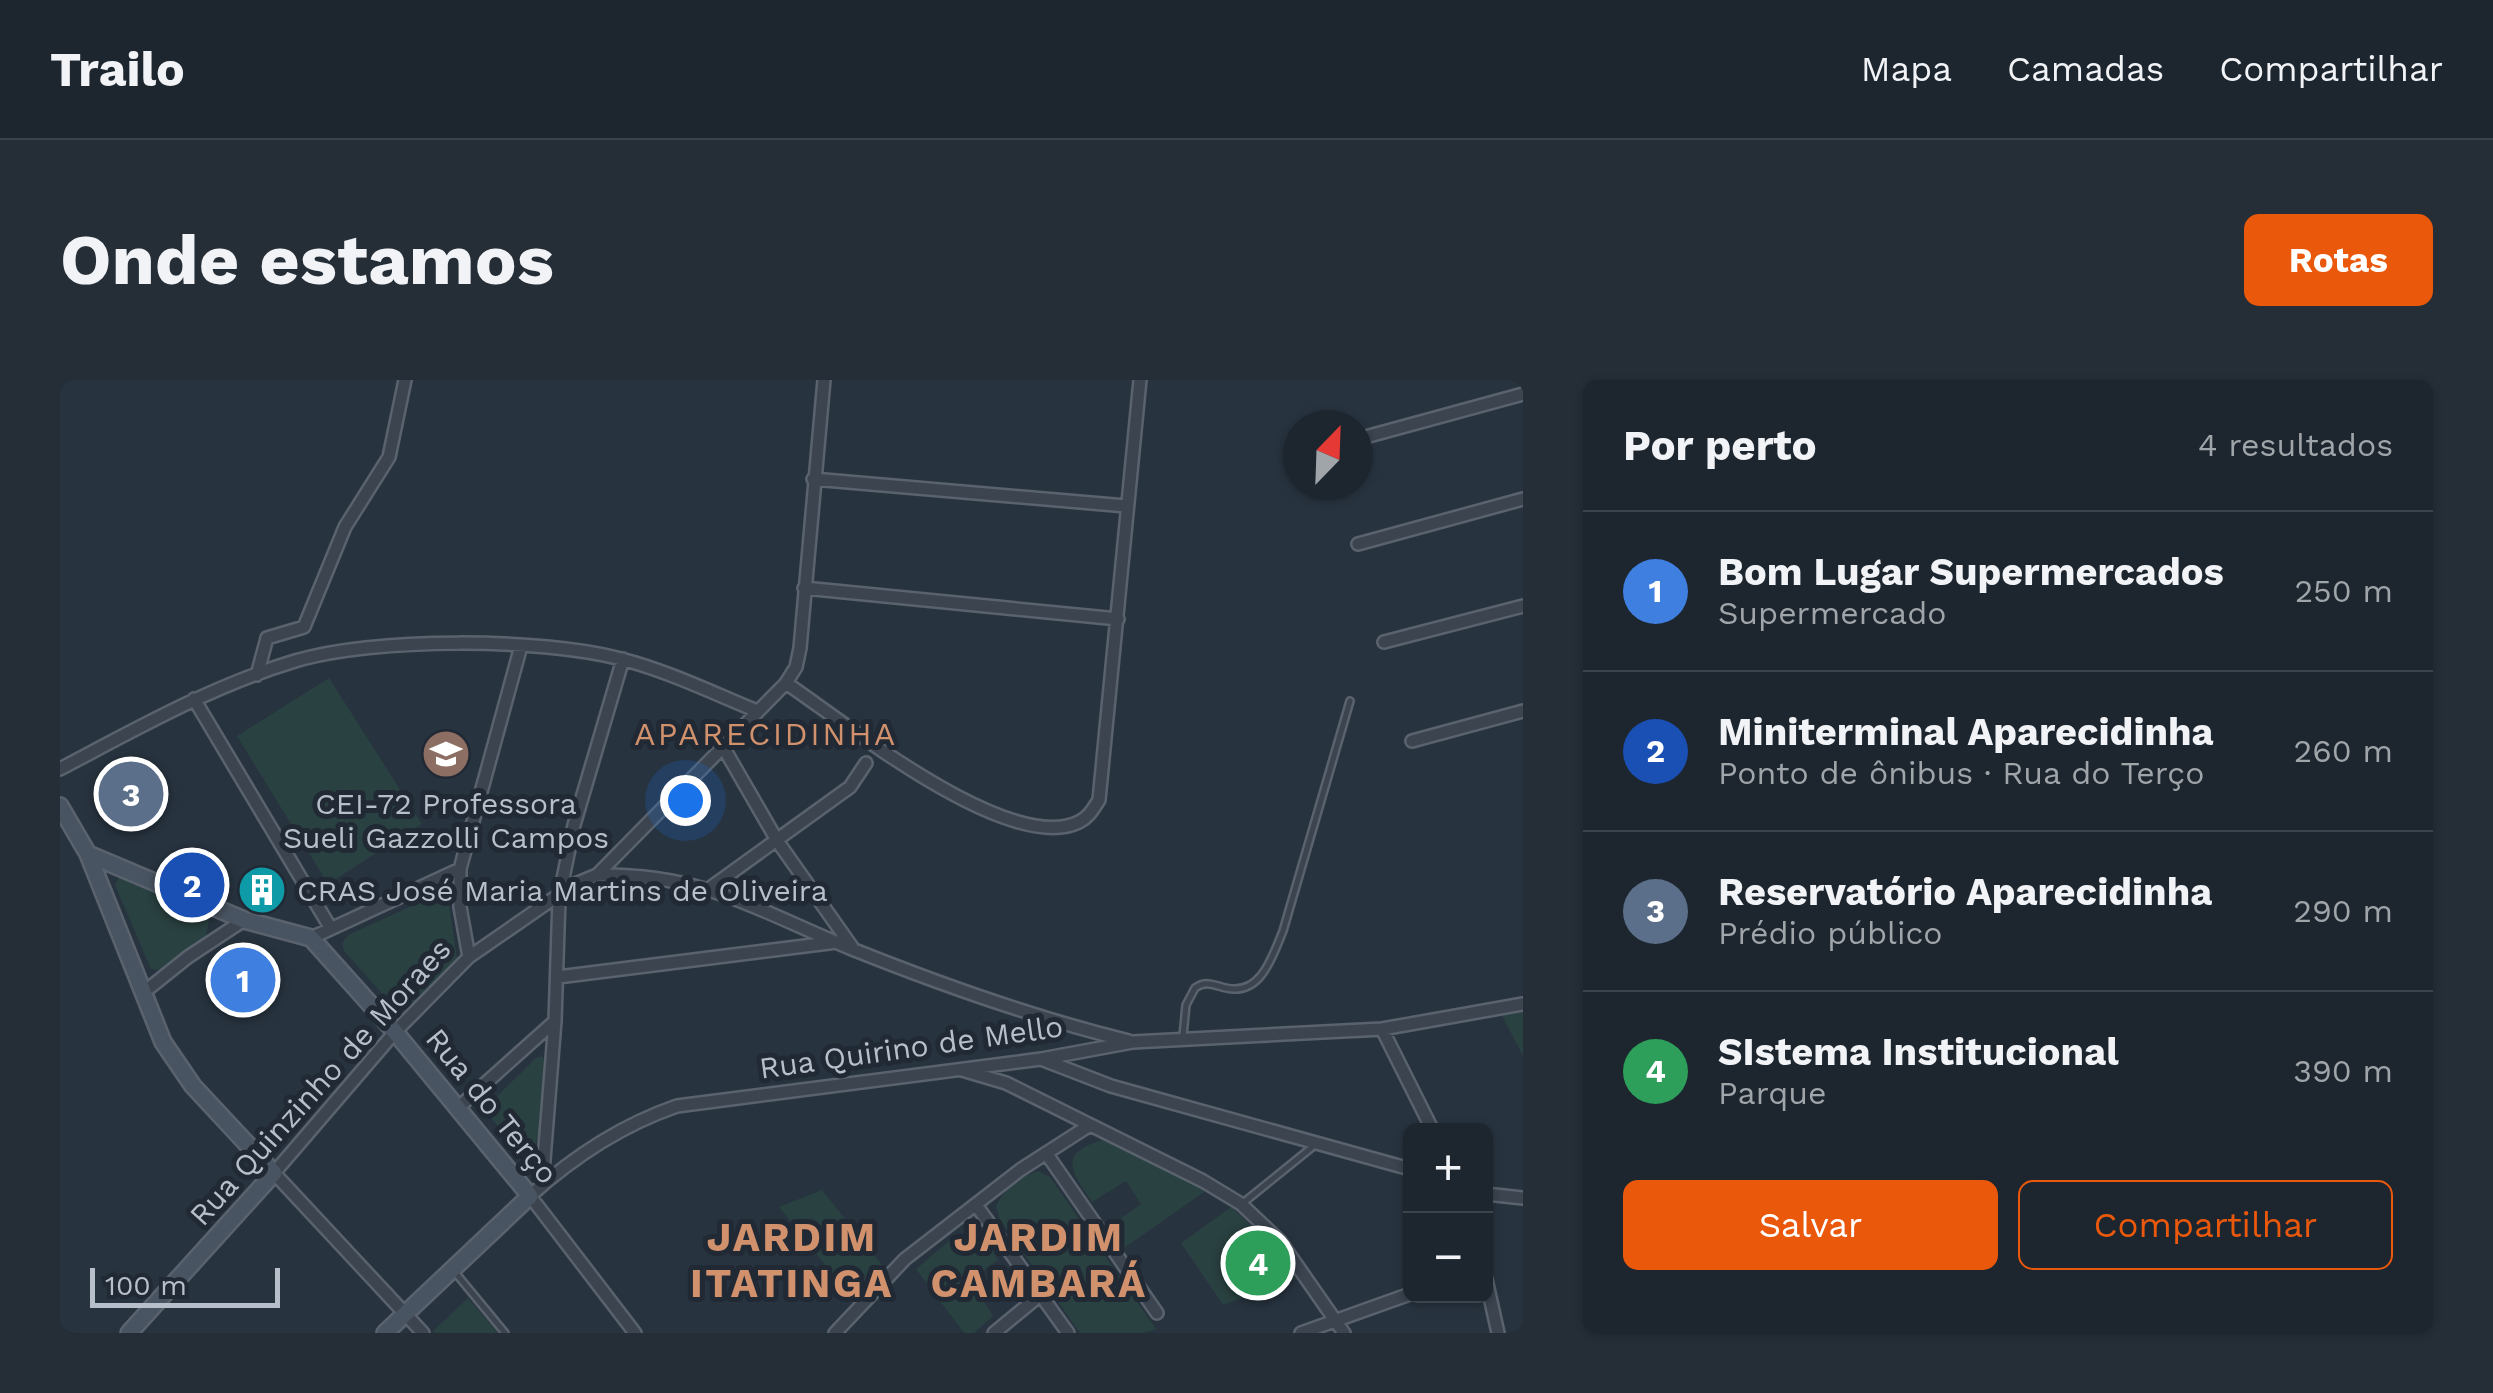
<!DOCTYPE html>
<html lang="pt">
<head>
<meta charset="utf-8">
<style>
	body { margin:0; font-family:"Work Sans",sans-serif; background:#252e37; color:#f1f3f6 }
	.controls { position:absolute; right:30px; bottom:30px; display:grid; overflow:hidden; border-radius:15px; box-shadow:0 2px 8px #0004 }
	.controls button { width:90px; height:90px; display:grid; place-items:center; padding:0; border:0; border-bottom:2px solid #3b434b; background:#1d262f; color:#f1f3f6; font:50px sans-serif }
	.compass { position:absolute; left:1223px; top:30px; width:90px; height:90px; border-radius:50%; background:#1d262f; box-shadow:0 2px 8px #0004; rotate:23deg }
	.scale { position:absolute; left:30px; bottom:25px; width:190px; box-sizing:border-box; padding-left:10px; border:5px solid #b7c0ca; border-top:0; font-size:28px; line-height:35px; white-space:nowrap; color:#b7c0ca; -webkit-text-stroke:8px #202934; paint-order:stroke }
	.you { position:absolute; left:625px; top:420px; width:35px; height:35px; margin:-25px; border:8px solid #fff; border-radius:50%; background:#1a73e8; box-shadow:0 0 0 15px #1a73e833 }
	.badge { display:grid; place-items:center; width:65px; height:65px; border-radius:50%; background:#ea580c; color:#fff; font-size:32px; font-weight:700 }
	.pin { position:absolute; translate:-50% -50%; border:5px solid #fff; box-shadow:0 2px 10px #0006 }
	.list { margin:0; padding:0; list-style:none }
	h2 { display:flex; justify-content:space-between; align-items:center; height:130px; margin:0; padding:0 40px; font-size:42px }
	h2 small { font-size:32px; font-weight:400; color:#a0a5aa }
	.list li { display:grid; grid-template-columns:65px 1fr auto; gap:30px; align-items:center; box-sizing:border-box; height:160px; padding:0 40px; border-top:2px solid #3b434b }
	.list b { display:block; font-size:38px; white-space:nowrap }
	.list p { margin:0; font-size:32px; white-space:nowrap; color:#a0a5aa }
	.list em { font-size:32px; font-style:normal; color:#a0a5aa }
	.actions { display:flex; gap:20px; padding:30px 40px }
	.actions a { flex:1; padding:22px 0; border:2px solid #ea580c; border-radius:15px; text-align:center; font-size:35px; color:#ea580c }
	.actions .main { background:#ea580c; color:#fff }
	.map { position:relative; flex:none; width:1463px; height:953px; overflow:hidden; border-radius:15px }
	header { display:flex; align-items:center; gap:60px; box-sizing:border-box; height:140px; padding:0 50px; background:#1d262f; border-bottom:2px solid #3b434b }
	header strong { font-size:48px }
	nav { display:flex; gap:55px; margin-inline-start:auto; font-size:35px }
	.intro { display:flex; align-items:center; justify-content:space-between; box-sizing:border-box; height:240px; padding:0 60px }
	h1 { margin:0; font-size:70px }
	.button { padding:25px 45px; border-radius:15px; background:#ea580c; color:#fff; font-size:35px; font-weight:700 }
	main { display:flex; gap:60px; padding:0 60px }
	aside { flex:1; background:#1d262f; border-radius:15px; box-shadow:0 2px 8px #0004 }
	.map>svg:first-child { display:block }
	.green { fill:#2a4141 }
	.lines { fill:none; stroke-linecap:round; stroke-linejoin:round }
	.lane-casing { stroke:#59626d; stroke-width:10 }
	.street-casing { stroke:#59626d; stroke-width:16 }
	.secondary-casing { stroke:#59626d; stroke-width:20 }
	.lane { stroke:#3b444f; stroke-width:5 }
	.street { stroke:#3b444f; stroke-width:11 }
	.secondary { stroke:#495462; stroke-width:15 }
	.labels { text-anchor:middle; dominant-baseline:central; stroke-width:10; stroke-linejoin:round; paint-order:stroke }
	.poi-label { font-size:30px; fill:#b7c0ca; stroke:#202934 }
	.street-label { font-size:30px; fill:#b7c0ca; stroke:#202934 }
	.neighbourhood-label { font-size:32px; letter-spacing:2.5px; fill:#d0916c; stroke:#202934 }
	.district-label { font-size:40px; font-weight:bold; letter-spacing:2.5px; fill:#d0916c; stroke:#202934 }
</style>
</head>
<body>
<header>
<strong>Trailo</strong>
<nav><a>Mapa</a><a>Camadas</a><a>Compartilhar</a></nav>
</header>
<div class="intro"><h1>Onde estamos</h1><a class="button">Rotas</a></div>
<main>
<div class="map">
<svg width="1463" height="953" viewBox="0 0 1463 953">
	<rect width="100%" height="100%" fill="#27333f"/>
	<path class="green" d="M269 298 362 444 268 504 177 356Z
		M59 497 141 532 149 541 146 557 101 590 91 589 55 505Z
		M378 514 389 524 397 579 351 628 342 631 333 626 284 571 282 563 288 555Z
		M1463 629V676L1440 632Z
		M477 677H483L484 682 481 749 471 779 464 778 428 734 427 726Z
		M1046 759 1058 762 1147 810 1064 868 1050 846 1081 824 1066 801 1032 822C1010 790 997 772 1046 759Z
		M978 791 990 797 1096 949 1084 953H1020L940 840 936 827C942 810 961 796 978 791Z
		M762 810 823 886 789 915 719 827Z
		M1171 827 1214 867 1236 899 1163 925 1121 863Z
		M895 856 907 874 925 860 938 880 910 900 933 936 914 953H904L856 889Z
		M408 918 438 953H375L373 951Z"/>
	<g class="lines">
		<g class="lane-casing">
			<path id="lane" d="M1123 656 1126 625 1135 608C1146 600 1153 605 1166 608 1201 616 1212 577 1223 551L1290 321
				M1183 823 1256 764
				M394 891 445 953"/>
		</g>
		<g class="street-casing">
			<path id="street" d="M1298 59 1463 14
				M753 99 1066 126
				M1298 164 1463 119
				M744 208 1058 239
				M1324 262 1463 226
				M197 295 207 258 244 247 285 147 329 77 345 0
				M726 303C784 342 949 476 1019 442 1029 437 1033 429 1039 420L1080 0
				M134 319 270 547
				M1352 361 1463 331
				M662 365 718 462 792 567
				M0 389C76 349 152 306 235 281 317 257 480 258 561 279 608 291 653 313 697 331
				M537 495C643 493 699 531 792 569 882 605 975 638 1069 661
				M650 508 790 407 806 383
				M251 558 400 489
				M409 577 400 527V489L461 266
				M498 597 777 562
				M83 613 128 577 184 540
				M1322 649 1373 751
				M981 679 1051 706 1350 789
				M902 690 946 703 1143 801 1181 824 1220 861 1284 953
				M399 727 495 641
				M986 773 1097 933
				M482 805 495 641 499 518 514 445 563 279
				M1426 814 1463 818
				M916 825 1008 953
				M1426 899 1438 953
				M363 953 214 793 335 652 409 577 513 505 537 495 726 303 736 287 740 268 764 0
				M575 953 470 816C513 777 562 745 617 726L981 679 1073 662 1322 649 1463 624
				M775 953 845 879 960 790 1030 745
				M934 953 980 915
				M1241 953 1350 914"/>
		</g>
		<g class="secondary-casing">
			<path id="secondary" d="M0 426 28 474 103 662 133 706 214 793 69 953
				M28 474 184 540 251 558 335 652 470 816 325 953"/>
		</g>
		<use href="#lane" class="lane"/>
		<use href="#street" class="street"/>
		<use href="#secondary" class="secondary"/>
	</g>
	<defs>
		<g id="school-disc" transform="scale(2.5)"><circle r="9.5" fill="#8d6e63" stroke="#202934"/><path d="M0-5L7-2L0 1L-7-2ZM-4 1L0 2.5L4 1V4Q0 6-4 4Z" fill="#fff"/></g>
		<g id="building-disc" transform="scale(2.5)"><circle r="9.5" fill="#0f9aa8" stroke="#202934"/><path d="M-4-6H4V6H1V3H-1V6H-4ZM-2.5-4.3h1.7v1.8h-1.7ZM.8-4.3h1.7v1.8H.8ZM-2.5-1h1.7V.8h-1.7ZM.8-1h1.7V.8H.8Z" fill="#fff"/></g>
	</defs>
	<g fill-rule="evenodd">
		<use href="#school-disc" x="386" y="374"/>
		<use href="#building-disc" x="202" y="510"/>
	</g>
	<g class="labels">
		<g class="poi-label">
			<text x="386" y="423">CEI-72 Professora<tspan x="386" dy="34">Sueli Gazzolli Campos</tspan></text>
			<text x="237" y="510" text-anchor="start">CRAS José Maria Martins de Oliveira</text>
		</g>
		<g class="street-label">
			<text transform="translate(851 667) rotate(-8)">Rua Quirino de Mello</text>
			<text transform="translate(260 702) rotate(-48)">Rua Quinzinho de Moraes</text>
			<text transform="translate(432 726) rotate(51)">Rua do Terço</text>
		</g>
		<g class="neighbourhood-label">
			<text x="706" y="354">APARECIDINHA</text>
		</g>
		<g class="district-label">
			<text x="732" y="857">JARDIM<tspan x="732" dy="46">ITATINGA</tspan></text>
			<text x="979" y="857">JARDIM<tspan x="979" dy="46">CAMBARÁ</tspan></text>
		</g>
	</g>
</svg>
<div class="controls">
<button>+</button>
<button>−</button>
</div>
<svg class="compass" viewBox="-18 -18 36 36"><path d="M0-13l5 13h-10z" fill="#e53935"/><path d="M0 13l5-13h-10z" fill="#a0a5aa"/></svg>
<div class="scale">100 m</div>
<div class="you"></div>
<div class="pin badge" style="left:183px;top:600px;background:#3f7fe0">1</div>
<div class="pin badge" style="left:132px;top:505px;background:#1a4fb4">2</div>
<div class="pin badge" style="left:71px;top:414px;background:#5c6f8a">3</div>
<div class="pin badge" style="left:1198px;top:883px;background:#2e9e5b">4</div>
</div>
<aside>
<h2>Por perto<small>4 resultados</small></h2>
<ul class="list">
<li><span class="badge" style="background:#3f7fe0">1</span><div><b>Bom Lugar Supermercados</b><p>Supermercado</p></div><em>250 m</em></li>
<li><span class="badge" style="background:#1a4fb4">2</span><div><b>Miniterminal Aparecidinha</b><p>Ponto de ônibus · Rua do Terço</p></div><em>260 m</em></li>
<li><span class="badge" style="background:#5c6f8a">3</span><div><b>Reservatório Aparecidinha</b><p>Prédio público</p></div><em>290 m</em></li>
<li><span class="badge" style="background:#2e9e5b">4</span><div><b>SIstema Institucional</b><p>Parque</p></div><em>390 m</em></li>
</ul>
<div class="actions"><a class="main">Salvar</a><a>Compartilhar</a></div>
</aside>
</main>
</body>
</html>
